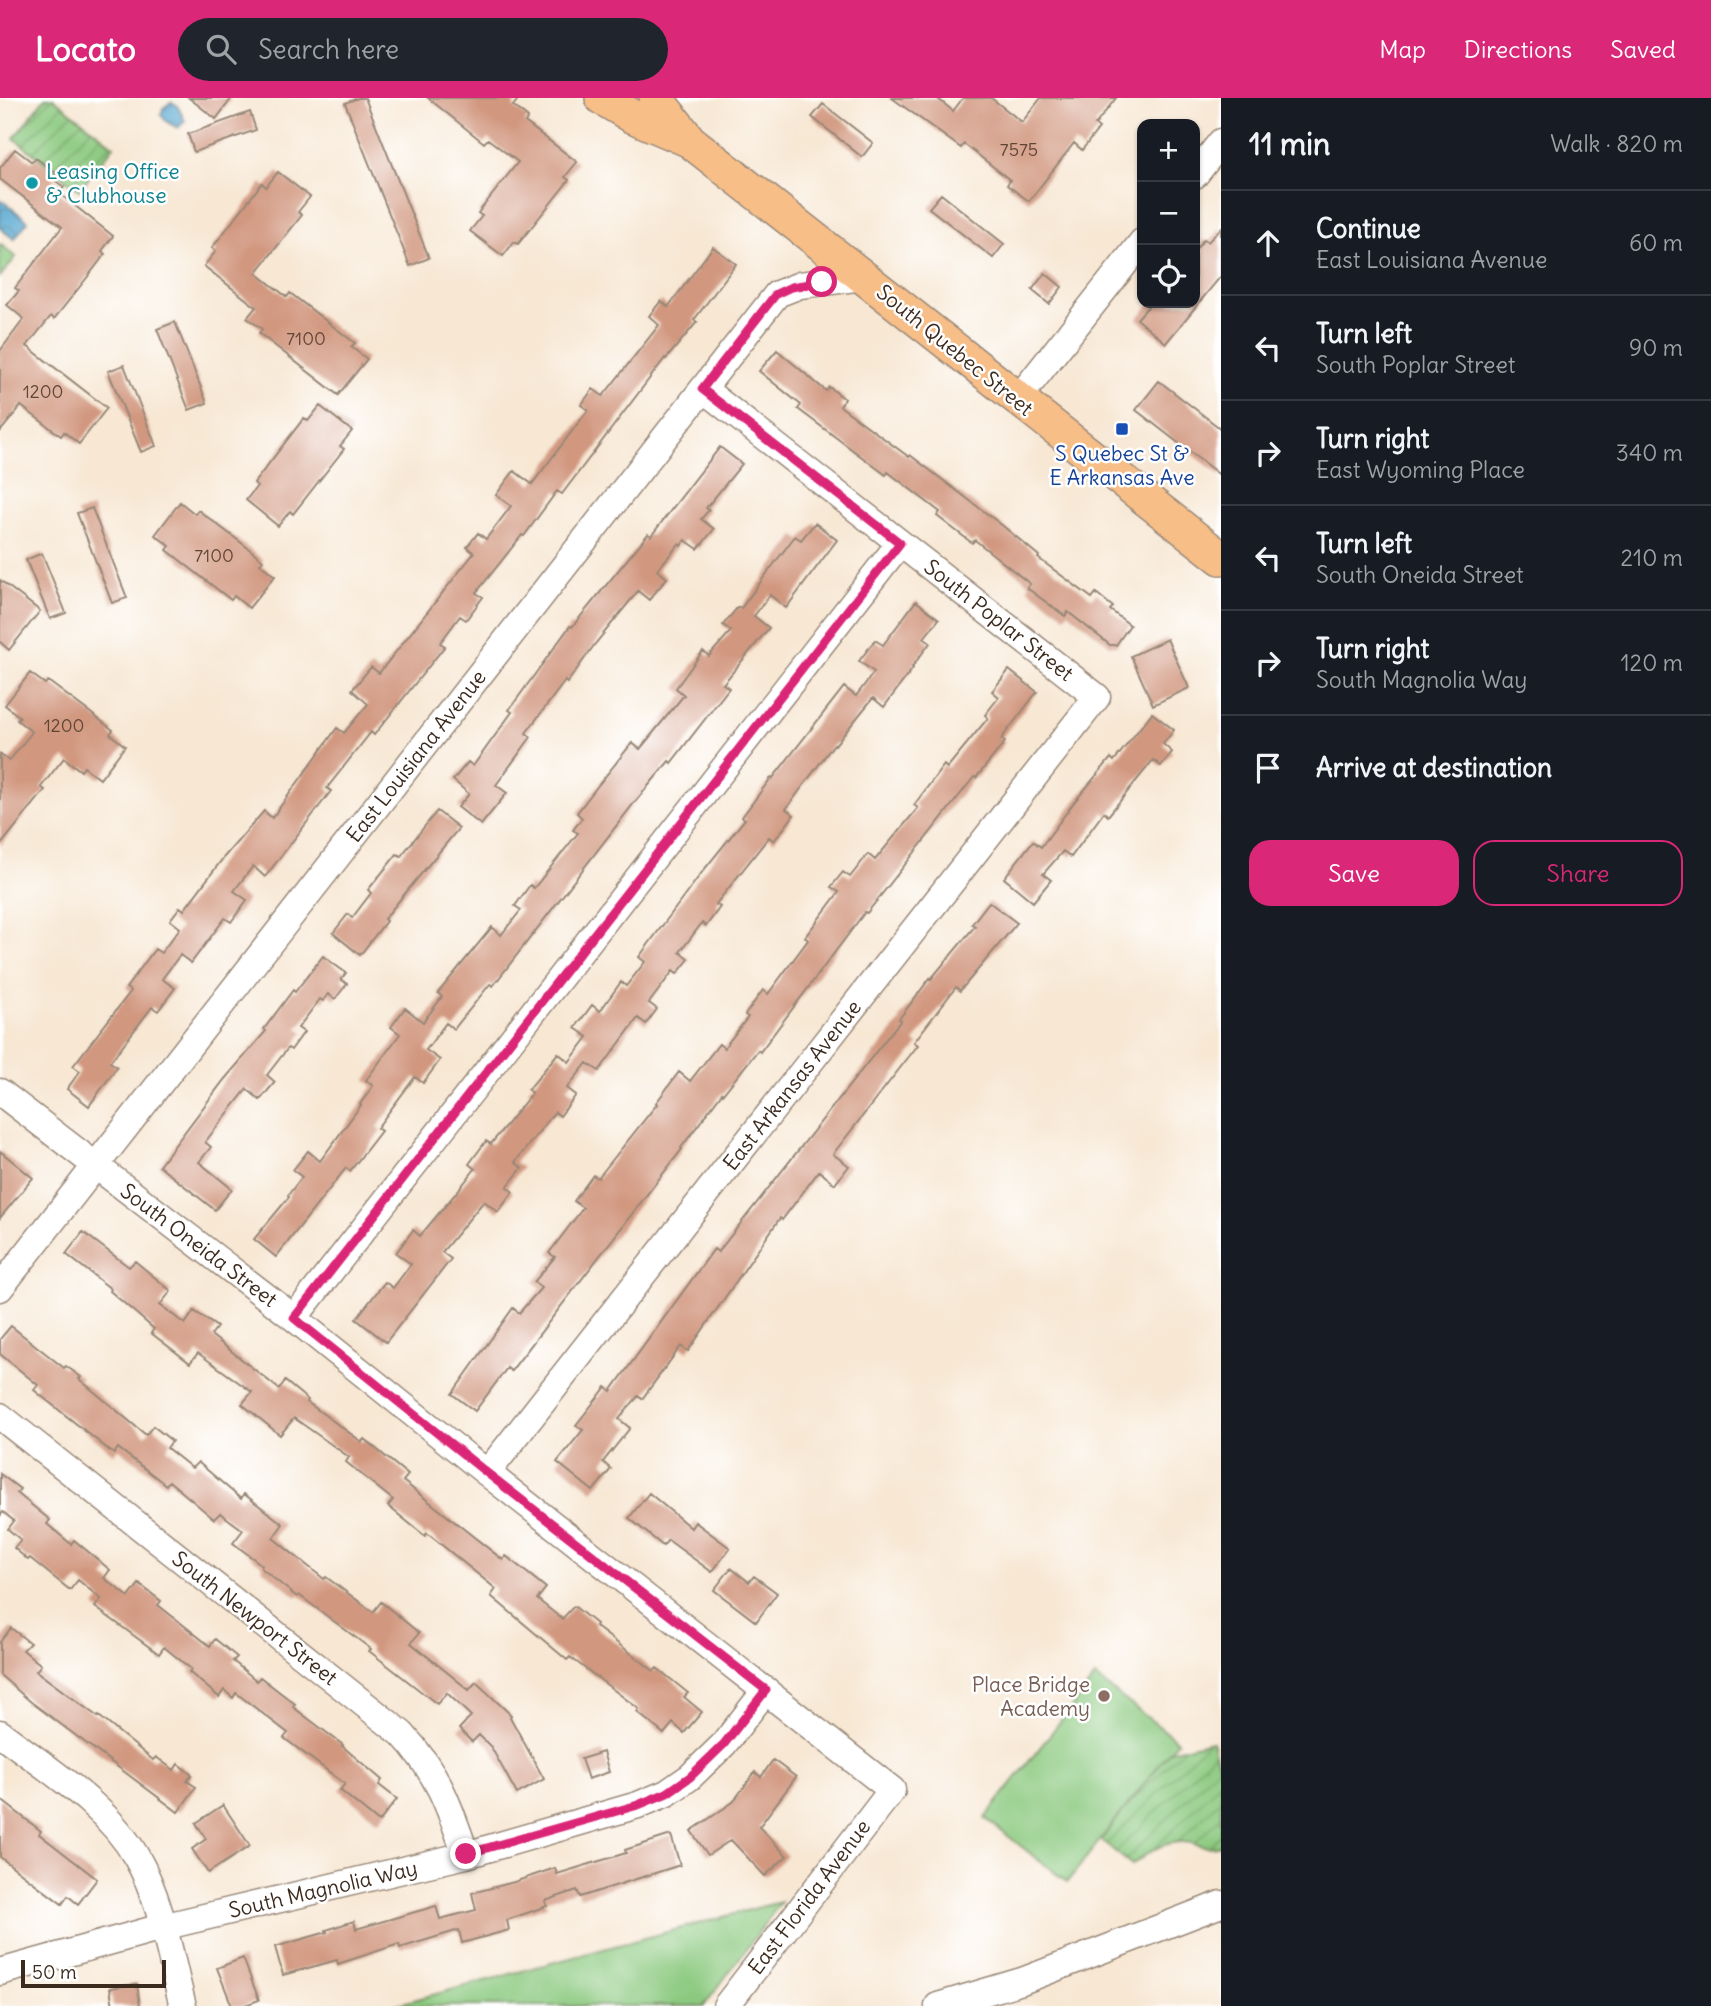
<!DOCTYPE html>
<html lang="en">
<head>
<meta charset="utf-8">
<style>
	body { margin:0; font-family:Delius,sans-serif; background:#20242c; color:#f1f3f6 }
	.controls { position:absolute; right:21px; top:21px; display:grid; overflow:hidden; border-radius:14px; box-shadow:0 2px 5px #0004 }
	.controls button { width:63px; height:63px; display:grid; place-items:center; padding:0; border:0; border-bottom:2px solid #363941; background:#171b24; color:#f1f3f6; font:35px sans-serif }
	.scale { position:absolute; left:21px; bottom:18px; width:145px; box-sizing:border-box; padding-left:7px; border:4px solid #3b2a1e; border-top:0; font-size:19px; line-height:24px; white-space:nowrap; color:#3b2a1e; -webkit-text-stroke:5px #fff; paint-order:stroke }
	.stop { position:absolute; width:21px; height:21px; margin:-16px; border:5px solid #db2777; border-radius:50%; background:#fff }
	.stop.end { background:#db2777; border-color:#fff; box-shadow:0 2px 7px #0008 }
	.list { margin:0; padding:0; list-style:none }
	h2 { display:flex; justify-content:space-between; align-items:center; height:91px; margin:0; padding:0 28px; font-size:30px }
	h2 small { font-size:23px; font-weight:400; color:#9ea1a6 }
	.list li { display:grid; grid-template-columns:46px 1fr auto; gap:21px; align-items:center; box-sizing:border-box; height:105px; padding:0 28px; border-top:2px solid #363941 }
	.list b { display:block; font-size:26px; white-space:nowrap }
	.list p { margin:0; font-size:23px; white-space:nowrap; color:#9ea1a6 }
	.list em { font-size:23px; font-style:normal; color:#9ea1a6 }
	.actions { display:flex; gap:14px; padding:21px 28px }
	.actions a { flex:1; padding:16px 0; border:2px solid #db2777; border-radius:21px; text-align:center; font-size:24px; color:#db2777 }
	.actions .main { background:#db2777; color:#fff }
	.icon { flex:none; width:38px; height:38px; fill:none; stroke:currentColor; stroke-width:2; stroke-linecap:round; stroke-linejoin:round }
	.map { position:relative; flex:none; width:1221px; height:1908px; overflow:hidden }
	header { display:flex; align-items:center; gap:42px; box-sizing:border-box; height:98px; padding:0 35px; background:#db2777; color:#fff }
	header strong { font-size:33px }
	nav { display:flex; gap:38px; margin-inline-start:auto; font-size:24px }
	.search { width:490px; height:63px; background:#20242c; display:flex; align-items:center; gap:18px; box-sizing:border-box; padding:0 24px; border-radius:38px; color:#9ea1a6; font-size:26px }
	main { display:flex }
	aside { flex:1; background:#171b24 }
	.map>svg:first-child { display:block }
	.park { fill:#8bc97f; stroke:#637a4e; stroke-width:2 }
	.garden { fill:url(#garden-furrows); stroke:#637a4e; stroke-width:2 }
	.water { fill:url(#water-waves); stroke:#476876; stroke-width:2 }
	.building { fill:#d1977f }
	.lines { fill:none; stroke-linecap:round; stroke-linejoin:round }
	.minor-casing { stroke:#998878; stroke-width:29 }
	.major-casing { stroke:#998878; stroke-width:36 }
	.minor { stroke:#fff; stroke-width:26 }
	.major { stroke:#f7be88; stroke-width:33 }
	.route { stroke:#db2777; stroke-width:9 }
	.culture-dot { fill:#0f9aa8; stroke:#fff; stroke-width:2.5 }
	.transit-dot { fill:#1a4fb4; stroke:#fff; stroke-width:2.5 }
	.education-dot { fill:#8d6e63; stroke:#fff; stroke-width:2.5 }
	.labels { text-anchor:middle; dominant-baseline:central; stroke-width:5; stroke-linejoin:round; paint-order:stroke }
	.number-label { font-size:18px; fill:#604536 }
	.culture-label { font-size:21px; fill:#0d838f; stroke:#fff; text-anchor:start }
	.street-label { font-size:21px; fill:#3b2a1e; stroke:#fff }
	.transit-label { font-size:21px; fill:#164399; stroke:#fff }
	.education-label { font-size:21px; fill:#785e54; stroke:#fff; text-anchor:end }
</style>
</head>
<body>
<header>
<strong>Locato</strong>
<div class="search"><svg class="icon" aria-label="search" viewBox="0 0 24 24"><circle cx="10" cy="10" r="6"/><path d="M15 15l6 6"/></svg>Search here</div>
<nav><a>Map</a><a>Directions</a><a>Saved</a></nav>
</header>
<main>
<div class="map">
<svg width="1221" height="1908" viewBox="0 0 1221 1908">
	<defs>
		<pattern id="garden-furrows" width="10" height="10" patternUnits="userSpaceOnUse" patternTransform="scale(1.75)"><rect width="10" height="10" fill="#8bc97f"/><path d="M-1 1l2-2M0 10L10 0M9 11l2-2" fill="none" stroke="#73a367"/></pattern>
		<pattern id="water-waves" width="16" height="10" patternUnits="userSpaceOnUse" patternTransform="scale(1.75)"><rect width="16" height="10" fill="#53a5ce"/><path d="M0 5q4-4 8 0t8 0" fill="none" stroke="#4687a7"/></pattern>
	</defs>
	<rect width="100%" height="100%" fill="#fff"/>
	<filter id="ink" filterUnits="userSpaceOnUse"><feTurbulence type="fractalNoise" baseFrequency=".0143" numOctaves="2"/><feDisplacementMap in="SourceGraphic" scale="14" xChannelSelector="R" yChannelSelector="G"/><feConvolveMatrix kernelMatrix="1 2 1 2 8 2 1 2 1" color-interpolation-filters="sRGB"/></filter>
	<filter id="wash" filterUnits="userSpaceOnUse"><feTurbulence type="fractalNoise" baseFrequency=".00686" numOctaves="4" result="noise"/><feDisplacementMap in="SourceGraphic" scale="28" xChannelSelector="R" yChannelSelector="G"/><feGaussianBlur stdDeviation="1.57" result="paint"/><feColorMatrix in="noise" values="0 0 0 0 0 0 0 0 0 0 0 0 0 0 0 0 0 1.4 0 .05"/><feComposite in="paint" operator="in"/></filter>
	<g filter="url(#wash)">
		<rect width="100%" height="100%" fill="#f7e7d3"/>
		<path class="park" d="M0 146 16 159 0 179Z
			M1095 1579 1178 1643 1067 1784 985 1720Z
			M781 1804 704 1908H391L760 1809Z"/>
		<path class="garden" d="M45 0H53L114 48 79 92 14 40Z
			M1212 1643 1221 1677V1747C1202 1752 1200 1745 1183 1744 1163 1743 1147 1755 1132 1767L1101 1742 1170 1653Z"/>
		<path class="water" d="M171 4 177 7 185 23 178 30 167 24 161 17 163 10Z
			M0 101 28 123 14 141 0 130Z"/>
		<g id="blocks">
			<path class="building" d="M189 0H232L216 21Z
				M358 0H365L429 160 410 168 345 5Z
				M428 0H519L513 8 528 20 525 24 577 64 565 79 569 82 550 106 518 146 514 144 503 158 470 133 482 118 478 115 518 64 488 41 484 45Z
				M892 0H937L953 13 963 0H991L1022 24 1041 0H1116L1095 27 1099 30 1082 52 1074 45 1029 103 1007 87 1010 82 964 46 961 50Z
				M823 6 873 45 862 59 812 19Z
				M250 14 256 32 194 54 188 36Z
				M15 51 32 64 36 60 57 76 53 81 64 89 59 95 113 138 102 153 105 156 86 181 54 221 51 218 27 248 107 310 79 346 64 334 61 338 21 308 0 334V253L24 221 7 207 19 193 15 190 62 129 0 81V70Z
				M278 74 310 99 298 114 302 117 256 175 287 199 290 195 330 226 355 245 351 249 367 261 338 297 259 235 262 231 247 220 256 209 204 168 216 153 212 150 246 106 262 85 266 89Z
				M941 96 1004 146 993 160 929 110Z
				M1221 130V178L1166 245 1137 221 1151 205H1195V152L1204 141 1208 144Z
				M713 149 736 166 694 222 697 224 666 261 665 260 562 396 557 393 524 438 522 437 476 495 483 499 466 522 460 518 440 545 445 548 374 637 371 634 327 690 331 693 265 779 253 768 234 793 247 802 231 824 225 820 191 865 180 857 162 881 175 890 158 913 152 909 110 964 117 969 89 1008 67 991 80 973 73 968 131 893 126 890 155 851 161 855 180 830 170 822 180 809 184 812 224 759 264 713 272 720 337 630 344 635 368 606 352 592 371 569 379 575 474 455 467 449 478 435 486 441 511 408 496 397 514 373 532 386 588 312 581 307 593 291 603 298 659 227 649 218 661 203 668 209Z
				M1045 175 1062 189 1049 206 1032 192Z
				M175 224 207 305 189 312 157 231Z
				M777 252 826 293 829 289 845 301 840 308 909 359 910 357 1003 428 1039 458 1038 460 1092 500 1096 495 1113 509 1110 512 1130 527 1116 547H1110L1068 514 1065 518 1027 490 1030 486 975 442 972 445 937 418 940 414 888 374 886 377 798 311 801 307 759 273Z
				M124 267 156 348 141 354 108 273Z
				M1159 283 1221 331V378L1136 312Z
				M320 308 352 333 340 348 344 351 293 416 290 413 278 428 246 402 257 388 254 385 304 320 308 323Z
				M720 349 742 366 706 410 709 412 701 421 714 431 698 451 685 442 681 448 679 446 657 472 667 480 649 502 638 493 595 546 567 585 565 583 526 635 531 639 496 687 507 695 481 727 458 709 469 696 453 682 468 664 473 668 512 614 509 612 570 528 572 529 648 436 651 438Z
				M180 404 195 416 198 412 239 443 263 462 260 466 275 478 249 510 234 498 231 502 167 452 170 448 155 437Z
				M92 410 127 500 112 505 77 415Z
				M815 425 837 442 786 510 770 497 754 518 769 530 723 586 729 590 671 665 669 663 634 705 493 888 490 886 454 931 446 925 426 952 440 962 423 985 415 979 377 1030 381 1033 350 1073 346 1070 276 1159 254 1141 289 1099 288 1097 302 1079 293 1072 308 1053 320 1063 361 1007 360 1006 373 988 366 982 400 936 391 929 405 910 423 924 442 899 438 895 492 829 501 837 521 812 515 808 530 787 534 790 578 735 573 732 582 720 577 715 596 690 632 645 640 651 684 597 676 590 703 553 709 558 731 533 723 527 738 509 741 510 795 438 801 442Z
				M42 455 66 515 50 521 26 462Z
				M0 482 40 513 9 552 0 544Z
				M916 503 939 521 924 540 930 545 912 569 913 570 884 609 873 600 835 647 834 646 786 711 794 717 774 743 769 739 716 806 720 809 706 828 702 825 680 854 689 861 677 876 673 873 649 905 657 911 646 926 638 920 599 973 587 965 567 990 576 997 560 1018 555 1014 515 1064 522 1070 507 1089 513 1094 498 1114 484 1103 442 1154 451 1161 386 1244 356 1221 385 1184 393 1190 411 1166 396 1155 413 1132 420 1138 456 1095 475 1071 469 1066 486 1043 491 1046 532 995 528 992 558 955 569 964 588 939 575 930 592 907 600 913 621 884 626 888 645 864 639 859 703 773 745 721 742 719 771 680 772 681 844 589 856 598 874 574 859 563 875 542 883 547Z
				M1167 541 1189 590 1153 607 1131 558Z
				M1009 572 1037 594 1001 641 1005 644 976 680 974 679 867 815 865 814 760 954 758 952 723 996 722 995 681 1050 682 1051 511 1273 507 1270 475 1313 452 1296 513 1210 519 1215 541 1190 534 1184 555 1159 549 1155 583 1110 574 1103 593 1077 598 1080 657 1006 656 1005 679 974 690 983 719 946 724 950 748 919 745 917 763 892 768 896 808 842 805 839 839 794 831 789 843 774 850 779 868 756 875 762 918 710 914 707 944 667 947 670 988 620 985 617 999 599 992 593Z
				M30 575 45 586 48 583 88 613 113 632 110 636 125 648 100 681 84 669 81 673 64 660 41 689 45 692 0 748V656L9 663 32 634 17 622 20 619 5 607Z
				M1152 615 1174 632 1163 646 1172 654 1161 668 1153 662 1108 718 1104 714 1071 759 1063 753 1043 776 1051 782 1033 804 1004 780 1033 743 1041 749 1075 703 1111 660 1114 663Z
				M437 713 459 730 384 821 386 823 360 857 333 835 348 816 352 820 371 795 368 792 397 756 401 758Z
				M989 804 1017 825 960 893 956 889 914 944 918 947 833 1056 849 1068 835 1086 819 1073 782 1122 780 1120 688 1253 681 1248 642 1301 638 1298 619 1321 630 1330 603 1364 611 1371 593 1393 557 1364 583 1332 576 1327 606 1289 611 1293 714 1151 718 1154 901 922 899 921 930 880 931 881 975 828 972 826Z
				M323 858 346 875 341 881 347 886 335 901 328 896 323 903 320 901 298 930 304 934 291 952 288 950 267 977 275 984 260 1002 247 991 205 1044 211 1049 199 1064 232 1091 215 1112 159 1068 224 982 266 933 264 931 293 892 295 894Z
				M0 1053 33 1080 0 1120Z
				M83 1134 129 1169 135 1163 171 1193 160 1207 185 1226 194 1213 217 1229 211 1237 279 1291 285 1283 308 1302 307 1304 362 1344 364 1341 408 1377 403 1383 503 1462 506 1458 546 1490 537 1501 562 1521 574 1508 596 1526 595 1528 654 1573 657 1570 688 1595 684 1599 702 1614 684 1635 673 1625 664 1636 637 1614 639 1611 570 1559 567 1562 491 1498 496 1491 427 1435 425 1438 388 1408 393 1402 346 1364 349 1359 294 1320 280 1337 242 1306 252 1294 198 1255 190 1265 151 1235 154 1231 110 1193 111 1191 66 1156Z
				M11 1228 64 1270 66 1268 81 1279 79 1281 146 1337 153 1328 172 1343 167 1350 192 1370 198 1364 241 1401 244 1396 283 1426 273 1440 324 1481 326 1479 373 1514 381 1504 419 1535 411 1545 469 1592 476 1584 511 1617 510 1619 544 1681 517 1696 491 1649 479 1637 472 1644 459 1631 471 1618 447 1595 437 1606 369 1553 371 1551 299 1497 297 1499 261 1470 262 1467 233 1445 243 1432 220 1415 214 1421 169 1383 166 1387 118 1350 114 1356 34 1292 38 1287 0 1256V1241Z
				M0 1376 20 1391 17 1395 50 1422 47 1426 71 1446 74 1442 110 1472 104 1480 129 1499 139 1486 161 1503 158 1507 210 1548 215 1541 237 1559 233 1563 257 1583 260 1579 295 1606 293 1609 343 1647 342 1648 382 1682 379 1687 397 1701 379 1724 340 1692 345 1686 284 1640 288 1635 236 1595 233 1600 224 1592 219 1599 189 1574 191 1571 164 1549 159 1556 95 1509 101 1501 78 1482 70 1492 30 1460 28 1462 14 1450 21 1442 8 1431 14 1423 3 1414 0 1418Z
				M649 1395 691 1430 695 1424 730 1450 712 1474 668 1442 663 1448 629 1420Z
				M731 1470 749 1484 754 1478 777 1495 756 1524 714 1492Z
				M11 1530 30 1545 23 1552 41 1567 36 1573 98 1619 99 1618 153 1662 156 1659 174 1672 178 1666 192 1677 187 1683 196 1689 178 1714 31 1604 0 1577V1544Z
				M603 1654 609 1674 588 1681 581 1661Z
				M773 1662 796 1679 759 1729 787 1758 765 1778 731 1742 708 1757 691 1733 733 1704 755 1674 761 1679Z
				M0 1701 41 1733 39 1736 97 1781 78 1806 68 1798 62 1806 0 1759Z
				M223 1707 250 1748 208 1775 192 1751 206 1741 196 1725Z
				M671 1737 680 1767 580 1799 577 1792 545 1803 547 1808 507 1822 509 1832 462 1845 459 1832 400 1850 399 1846 338 1866 337 1862 283 1877 275 1849 327 1834 326 1832 354 1823 356 1831 436 1808 440 1821 476 1812 472 1795 514 1784 555 1770 557 1776 626 1755 625 1752Z
				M243 1860 259 1902 243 1908H232L217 1870Z
				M137 1886 140 1908H113L110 1890Z"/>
		</g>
	</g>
	<g filter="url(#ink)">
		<use href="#blocks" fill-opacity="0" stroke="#998878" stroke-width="2"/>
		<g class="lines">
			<g class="minor-casing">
				<path id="minor" d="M1195 77 1221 44
					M1017 302 1142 144
					M0 994 294 1220 487 1375 892 1692 726 1908
					M0 1190 777 196 800 187 863 179
					M294 1220 900 445
					M0 1318 402 1636C438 1675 449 1707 466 1757
					M487 1375 1097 599 703 291
					M0 1635C48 1672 107 1707 137 1760 162 1804 170 1859 183 1908
					M0 1874 162 1829 466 1757 638 1707 667 1695 690 1679 724 1646 766 1592
					M938 1908 1022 1883 1221 1806"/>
			</g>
			<g class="major-casing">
				<path id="major" d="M602 0 632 18 688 42
					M656 0 690 43 1221 460"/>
			</g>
			<use href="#minor" class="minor"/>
			<use href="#major" class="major"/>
		</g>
	</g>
	<g class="lines" filter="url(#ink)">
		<path class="route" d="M466 1756 638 1707 667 1695 690 1679 724 1646 766 1592 487 1375 294 1220 900 445 702 291 776 196 791 189 822 184"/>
	</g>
	<circle class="culture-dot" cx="32" cy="85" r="7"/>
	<rect class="transit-dot" x="1115" y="324" width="14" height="14" rx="3.5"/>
	<circle class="education-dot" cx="1104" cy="1598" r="7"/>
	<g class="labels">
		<g class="number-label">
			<text x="1019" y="51">7575</text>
			<text x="306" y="240">7100</text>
			<text x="43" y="293">1200</text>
			<text x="214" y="457">7100</text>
			<text x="64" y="627">1200</text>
		</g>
		<g class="culture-label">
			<text x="46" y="73">Leasing Office<tspan x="46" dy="24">&amp; Clubhouse</tspan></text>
		</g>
		<g class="street-label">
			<text transform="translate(955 252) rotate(39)">South Quebec Street</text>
			<text transform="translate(999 522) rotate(38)">South Poplar Street</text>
			<text transform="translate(416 658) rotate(-52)">East Louisiana Avenue</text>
			<text transform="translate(792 987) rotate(-52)">East Arkansas Avenue</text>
			<text transform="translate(199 1147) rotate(37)">South Oneida Street</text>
			<text transform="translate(255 1520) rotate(38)">South Newport Street</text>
			<text transform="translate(323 1791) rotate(-13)">South Magnolia Way</text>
			<text transform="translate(809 1799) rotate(-53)">East Florida Avenue</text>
		</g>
		<g class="transit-label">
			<text x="1122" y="355">S Quebec St &amp;<tspan x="1122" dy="24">E Arkansas Ave</tspan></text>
		</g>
		<g class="education-label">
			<text x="1090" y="1586">Place Bridge<tspan x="1090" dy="24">Academy</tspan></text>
		</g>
	</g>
</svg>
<div class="controls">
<button>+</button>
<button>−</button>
<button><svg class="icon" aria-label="locate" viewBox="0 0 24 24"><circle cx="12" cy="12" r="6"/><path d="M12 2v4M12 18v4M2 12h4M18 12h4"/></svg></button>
</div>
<div class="scale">50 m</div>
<div class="stop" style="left:822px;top:184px"></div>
<div class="stop end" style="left:466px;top:1756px"></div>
</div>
<aside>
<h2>11 min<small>Walk · 820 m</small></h2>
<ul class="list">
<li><svg class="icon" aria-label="ahead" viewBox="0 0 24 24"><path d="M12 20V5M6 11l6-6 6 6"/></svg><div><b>Continue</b><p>East Louisiana Avenue</p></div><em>60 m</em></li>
<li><svg class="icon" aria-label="left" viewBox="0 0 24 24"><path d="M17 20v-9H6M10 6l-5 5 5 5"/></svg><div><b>Turn left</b><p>South Poplar Street</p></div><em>90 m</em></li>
<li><svg class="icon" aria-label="right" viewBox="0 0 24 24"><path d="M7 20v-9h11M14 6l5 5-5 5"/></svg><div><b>Turn right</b><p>East Wyoming Place</p></div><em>340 m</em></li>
<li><svg class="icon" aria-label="left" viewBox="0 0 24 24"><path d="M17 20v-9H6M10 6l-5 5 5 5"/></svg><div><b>Turn left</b><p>South Oneida Street</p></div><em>210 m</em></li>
<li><svg class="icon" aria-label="right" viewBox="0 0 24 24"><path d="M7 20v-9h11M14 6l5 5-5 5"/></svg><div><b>Turn right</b><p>South Magnolia Way</p></div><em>120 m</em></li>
<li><svg class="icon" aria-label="arrive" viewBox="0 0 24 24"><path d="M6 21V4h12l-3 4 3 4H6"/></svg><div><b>Arrive at destination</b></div></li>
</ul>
<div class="actions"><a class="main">Save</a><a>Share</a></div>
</aside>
</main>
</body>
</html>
